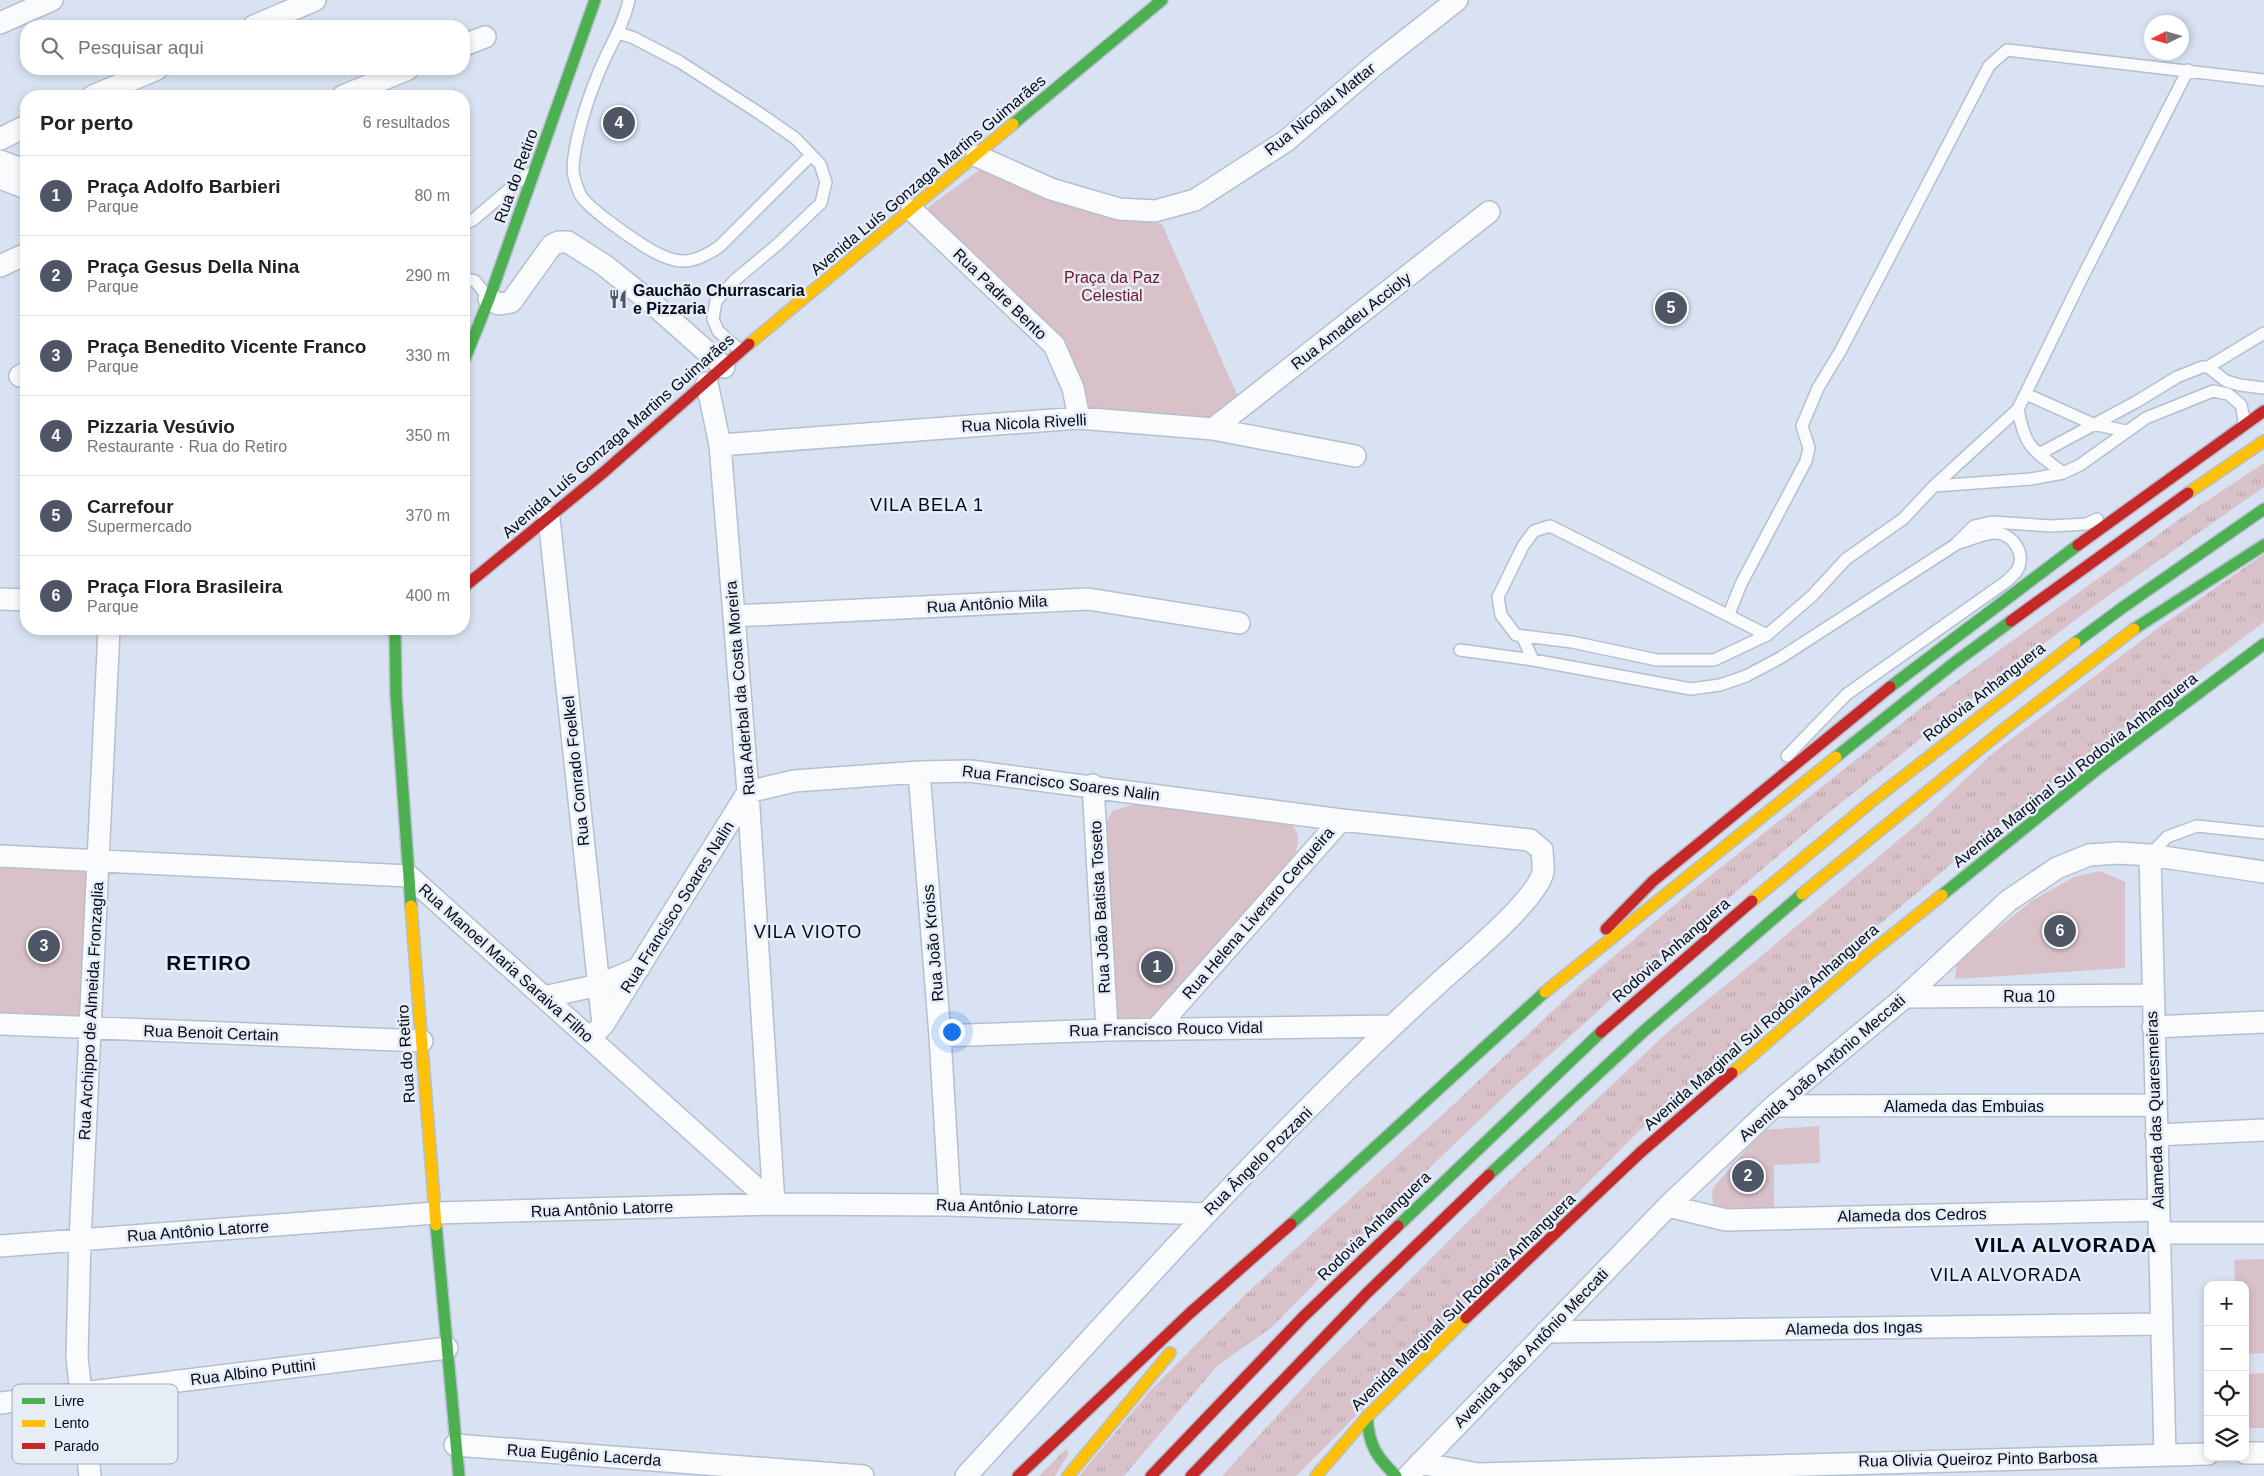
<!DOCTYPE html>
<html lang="pt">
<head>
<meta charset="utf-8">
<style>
	body { margin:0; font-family:Arial,sans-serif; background:#f6f6f6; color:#222 }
	.controls { position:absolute; right:15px; bottom:15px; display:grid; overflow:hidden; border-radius:10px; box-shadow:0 2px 8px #0003 }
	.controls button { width:45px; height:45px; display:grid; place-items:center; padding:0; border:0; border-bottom:1px solid #e0e0e0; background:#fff; color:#222; font:25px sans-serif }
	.compass { position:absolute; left:2144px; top:15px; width:45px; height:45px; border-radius:50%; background:#fff; box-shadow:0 2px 8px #0003; rotate:265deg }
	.you { position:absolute; left:951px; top:1031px; width:18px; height:18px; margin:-12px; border:4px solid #fff; border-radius:50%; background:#1a73e8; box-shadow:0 0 0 8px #1a73e833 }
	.badge { display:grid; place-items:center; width:32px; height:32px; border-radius:50%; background:#4e5666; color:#fff; font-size:16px; font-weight:700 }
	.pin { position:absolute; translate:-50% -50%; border:2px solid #fff; box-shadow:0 1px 5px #0006 }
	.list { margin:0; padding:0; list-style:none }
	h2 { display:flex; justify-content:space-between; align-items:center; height:65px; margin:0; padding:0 20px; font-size:21px }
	h2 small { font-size:16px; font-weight:400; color:#767676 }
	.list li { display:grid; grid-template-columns:32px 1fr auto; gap:15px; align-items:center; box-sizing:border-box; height:80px; padding:0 20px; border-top:1px solid #e0e0e0 }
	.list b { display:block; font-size:19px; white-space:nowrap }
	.list p { margin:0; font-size:16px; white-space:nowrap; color:#767676 }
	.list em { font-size:16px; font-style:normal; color:#767676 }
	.icon { flex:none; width:28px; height:28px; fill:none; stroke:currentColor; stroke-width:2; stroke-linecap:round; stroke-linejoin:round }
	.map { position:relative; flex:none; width:2264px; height:1476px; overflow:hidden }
	.search { position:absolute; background:#fff; box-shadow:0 2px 8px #0003; left:20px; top:20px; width:450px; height:55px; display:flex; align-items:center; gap:12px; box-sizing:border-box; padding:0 18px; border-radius:20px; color:#767676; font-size:19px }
	.panel { position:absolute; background:#fff; box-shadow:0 2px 8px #0003; left:20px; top:90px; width:450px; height:545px; border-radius:20px }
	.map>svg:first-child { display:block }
	.grass { fill:url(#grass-tufts) }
	.park { fill:#d9c1c9 }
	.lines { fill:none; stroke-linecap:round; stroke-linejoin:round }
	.lane-casing { stroke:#b5bfce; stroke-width:14 }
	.street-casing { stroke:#b5bfce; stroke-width:24 }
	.fast-casing { stroke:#b5bfce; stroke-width:14 }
	.slow-casing { stroke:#b5bfce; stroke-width:14 }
	.jam-casing { stroke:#b5bfce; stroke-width:14 }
	.lane { stroke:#f9fbfd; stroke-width:11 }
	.street { stroke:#f9fbfd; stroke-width:21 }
	.fast { stroke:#4caf50; stroke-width:11 }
	.slow { stroke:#ffc107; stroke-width:11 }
	.jam { stroke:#c62828; stroke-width:11 }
	.labels { text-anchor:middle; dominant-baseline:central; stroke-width:5; stroke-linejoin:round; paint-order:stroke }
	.street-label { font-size:16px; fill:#030b1a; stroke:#e6edf6 }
	.park-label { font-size:16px; fill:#711728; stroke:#e6edf6 }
	.poi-label { font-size:16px; font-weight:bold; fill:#030b1a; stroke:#e6edf6; text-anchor:start }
	.neighbourhood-label { font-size:18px; letter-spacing:1px; fill:#030b1a; stroke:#e6edf6 }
	.district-label { font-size:21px; font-weight:bold; letter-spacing:1px; fill:#030b1a; stroke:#e6edf6 }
	.key { fill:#e6edf6; stroke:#a2a9b4; stroke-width:1 }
	.key-label { font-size:14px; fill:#030b1a }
</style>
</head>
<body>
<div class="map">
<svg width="2264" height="1476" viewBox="0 0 2264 1476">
	<defs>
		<pattern id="grass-tufts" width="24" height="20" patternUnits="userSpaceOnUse" patternTransform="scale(1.25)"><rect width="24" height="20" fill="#d9c1c9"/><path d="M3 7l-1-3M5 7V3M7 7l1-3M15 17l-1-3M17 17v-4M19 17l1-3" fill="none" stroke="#b9a4ac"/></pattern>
	</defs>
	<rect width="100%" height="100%" fill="#d8e2f2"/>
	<path class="grass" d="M2264 463V487L2091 608 1950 715 1826 815 1619 992 1510 1091 1399 1197 1271 1328 1218 1365 1124 1476H1079L1150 1391 1248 1292 1454 1104 1580 985 1691 891 1931 700 2181 518Z
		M2264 554V622L2075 764 1957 859 1718 1061 1639 1131 1296 1476H1222L1321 1368 1493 1197 1671 1029 1753 963 1922 820 1992 754 2154 631Z
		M1066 1449 1069 1453 1055 1476H1039Z"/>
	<path class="park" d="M982 168 1057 203 1162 224 1238 397 1204 420 1087 409 1066 341 923 211Z
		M1141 802 1281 817C1300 829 1301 836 1294 857L1154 1025H1117L1106 822 1113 811Z
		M0 866 93 872 83 1023 0 1019Z
		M2100 871 2125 882V968L1955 979 1957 961 2033 900 2074 877Z
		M1819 1126 1820 1163 1774 1165V1212L1714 1211 1712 1196 1713 1188 1763 1130Z
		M2264 1259V1353L2245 1354V1285H2235L2234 1260Z
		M2264 1373V1428H2245V1374Z"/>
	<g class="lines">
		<g class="lane-casing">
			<path id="lane" d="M629 0C623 28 607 50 597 77 587 101 574 142 573 168 573 175 577 187 580 194 586 207 630 237 644 246 674 265 691 267 720 246L811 155
				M619 33 634 38 680 62 759 113 795 138 820 164 826 182 821 203 778 244 735 280 716 301 713 319 718 331 741 351
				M464 224 473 220 527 174
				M464 279 475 281 489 298
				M2208 367 2264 333
				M2026 394 2093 424 2126 431
				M2018 409C2025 449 2033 449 2063 473
				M2039 454 2136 402 2177 377 2202 367H2208L2226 381 2240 385 2264 388
				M1934 486 2018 409 2081 280 2188 70
				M1729 614 1741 584 1806 461 1809 448 1802 426 1818 388 1841 350 1989 66 2007 50 2264 80
				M1767 635 1550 526 1534 531 1523 546 1498 597 1501 615 1516 635 1572 642 1657 660H1714L1767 635 1813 595 1846 559 1903 519 1934 486 2031 479 2063 473 2080 465 2146 418 2213 391 2228 394 2241 405 2244 419 2243 424
				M1522 636 1533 660
				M1460 650 1533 660 1691 689 1720 685 1746 676 1780 658 1955 545 1974 526 1992 522 2051 526 2086 524 2097 519
				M1787 756 1847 694 2007 581C2010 578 2013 575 2016 572 2028 556 2013 532 1994 533 1982 534 1970 540 1959 543
				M2150 855 2167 837 2197 826 2264 833"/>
		</g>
		<g class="street-casing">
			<path id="street" d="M0 23 52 0
				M254 26 315 0
				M464 45 485 37
				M93 96 157 69
				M343 96 408 69
				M0 139 26 126
				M977 156 1051 189 1119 209 1155 211 1195 200 1286 141 1377 63 1457 0
				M0 161 26 171
				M0 178 26 188
				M912 210 1054 345 1073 388 1079 418
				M0 266 26 254
				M489 299 499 304 511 302 552 245 559 242H568L604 265 653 304 724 367
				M20 376 26 373
				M707 383 720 445 734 616 748 792 774 1204
				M1213 429 1489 212
				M720 445 1079 418 1213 429 1355 456
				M549 518 603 1025
				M0 599 26 600
				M734 616 1088 599 1239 623
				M919 772 940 1036 950 1205
				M1093 785 1107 1030
				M2150 855 2165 1455
				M0 856 409 876 774 1204
				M544 997 599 985 639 968
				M1905 997 2152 995
				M0 1024 422 1041
				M2153 1027 2264 1022
				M1156 1029 1341 820
				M940 1036 1107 1030 1392 1026
				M590 1038 603 1025 748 792 794 781 919 772 970 771 1341 820 1530 840 1542 850C1542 857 1544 865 1543 872 1537 900 1464 960 1441 981 1271 1135 1120 1308 966 1476
				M1774 1106 2155 1105
				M2156 1135 2264 1130
				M1668 1206 1726 1220 2158 1210
				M2159 1233H2264
				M0 1246 435 1213 774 1204 950 1205 1205 1214
				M1546 1332 2161 1324
				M0 1403 447 1348
				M455 1445 863 1476
				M2245 1453H2264
				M1420 1463 1478 1474 2208 1454
				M90 1476 77 1357 80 1240 109 629
				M1408 1476 1668 1206 1720 1157 1774 1106 1905 997 2008 901 2057 868 2089 855 2118 853 2150 855 2264 872"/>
		</g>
		<g class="fast-casing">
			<path id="fast" d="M1013 124 1162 0
				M464 361 489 299 595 0
				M395 629 396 694 411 906
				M2134 629 2264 545
				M2075 643 2122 608 2264 509
				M1890 687 2078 545
				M1836 757 1954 663 2011 621
				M1942 895 2100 767 2264 644
				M1489 1175 1644 1031 1802 894
				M1291 1224 1545 992
				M436 1225 459 1476
				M1398 1226 1601 1032
				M1367 1417C1369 1446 1376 1456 1396 1476"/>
		</g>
		<g class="slow-casing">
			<path id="slow" d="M749 344 1013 124
				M2188 493 2264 441
				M1802 894 2008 726 2134 629
				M1752 901 1871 802 2075 643
				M411 906 436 1225
				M1545 992 1836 757
				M1732 1073 1870 953 1942 895
				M1068 1476 1170 1353
				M1316 1476 1367 1417 1466 1318"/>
		</g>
		<g class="jam-casing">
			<path id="jam" d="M2078 545 2264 411
				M464 587 604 472 749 344
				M2011 621 2188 493
				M1606 929 1653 881 1890 687
				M1601 1032 1752 901
				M1466 1318 1641 1152 1732 1073
				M1018 1476 1190 1313 1291 1224
				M1151 1476 1303 1317 1398 1226
				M1191 1476 1367 1293 1489 1175"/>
		</g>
		<use href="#lane" class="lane"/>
		<use href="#street" class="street"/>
		<use href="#fast" class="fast"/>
		<use href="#slow" class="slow"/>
		<use href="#jam" class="jam"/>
	</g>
	<defs>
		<g id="restaurant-bare" transform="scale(1.5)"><path d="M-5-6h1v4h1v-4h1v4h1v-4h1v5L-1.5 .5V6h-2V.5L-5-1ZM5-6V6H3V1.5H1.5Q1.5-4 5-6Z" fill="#4e5666" stroke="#e6edf6" stroke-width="2.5" paint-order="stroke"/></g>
	</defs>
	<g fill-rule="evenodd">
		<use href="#restaurant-bare" x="618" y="299"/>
	</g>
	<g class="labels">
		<g class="street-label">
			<text transform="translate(1320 109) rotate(-39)">Rua Nicolau Mattar</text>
			<text transform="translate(928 175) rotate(-40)">Avenida Luís Gonzaga Martins Guimarães</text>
			<text transform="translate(516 176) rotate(-70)">Rua do Retiro</text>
			<text transform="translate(1000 294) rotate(44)">Rua Padre Bento</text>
			<text transform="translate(1351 321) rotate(-38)">Rua Amadeu Accioly</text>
			<text transform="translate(1024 423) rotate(-3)">Rua Nicola Rivelli</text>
			<text transform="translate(618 436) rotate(-41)">Avenida Luís Gonzaga Martins Guimarães</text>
			<text transform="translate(987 604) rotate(-3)">Rua Antônio Mila</text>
			<text transform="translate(740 688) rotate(-95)">Rua Aderbal da Costa Moreira</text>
			<text transform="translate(1984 692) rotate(-38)">Rodovia Anhanguera</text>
			<text transform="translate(2075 770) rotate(-38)">Avenida Marginal Sul Rodovia Anhanguera</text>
			<text transform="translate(576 771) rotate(-96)">Rua Conrado Foelkel</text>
			<text transform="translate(1061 783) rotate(7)">Rua Francisco Soares Nalin</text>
			<text transform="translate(677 907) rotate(-58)">Rua Francisco Soares Nalin</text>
			<text transform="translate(1100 907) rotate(-93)">Rua João Batista Toseto</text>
			<text transform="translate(1258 913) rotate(-49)">Rua Helena Liveraro Cerqueira</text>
			<text transform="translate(933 943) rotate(-95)">Rua João Kroiss</text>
			<text transform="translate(1671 950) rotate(-41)">Rodovia Anhanguera</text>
			<text transform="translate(506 963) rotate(42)">Rua Manoel Maria Saraiva Filho</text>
			<text x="2029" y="996">Rua 10</text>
			<text transform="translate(91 1011) rotate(-87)">Rua Archippo de Almeida Fronzaglia</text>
			<text transform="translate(1761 1027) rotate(-41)">Avenida Marginal Sul Rodovia Anhanguera</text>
			<text transform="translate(1166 1029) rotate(-1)">Rua Francisco Rouco Vidal</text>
			<text transform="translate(211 1033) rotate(2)">Rua Benoit Certain</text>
			<text transform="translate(406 1054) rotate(-94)">Rua do Retiro</text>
			<text transform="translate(1822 1068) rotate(-41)">Avenida João Antônio Meccati</text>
			<text x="1964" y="1106">Alameda das Embuias</text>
			<text transform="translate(2155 1110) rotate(-92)">Alameda das Quaresmeiras</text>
			<text transform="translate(1258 1161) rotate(-45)">Rua Ângelo Pozzani</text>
			<text transform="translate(1007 1207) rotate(2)">Rua Antônio Latorre</text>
			<text transform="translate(602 1209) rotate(-2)">Rua Antônio Latorre</text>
			<text transform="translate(1912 1215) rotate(-1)">Alameda dos Cedros</text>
			<text transform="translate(1374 1226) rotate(-44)">Rodovia Anhanguera</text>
			<text transform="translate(198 1231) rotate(-4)">Rua Antônio Latorre</text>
			<text transform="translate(1463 1302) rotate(-44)">Avenida Marginal Sul Rodovia Anhanguera</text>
			<text transform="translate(1854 1328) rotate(-1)">Alameda dos Ingas</text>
			<text transform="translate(1531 1348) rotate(-46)">Avenida João Antônio Meccati</text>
			<text transform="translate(253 1372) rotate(-7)">Rua Albino Puttini</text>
			<text transform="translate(584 1455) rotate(4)">Rua Eugênio Lacerda</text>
			<text transform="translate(1978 1459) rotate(-1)">Rua Olivia Queiroz Pinto Barbosa</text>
		</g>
		<g class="park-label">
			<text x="1112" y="277">Praça da Paz<tspan x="1112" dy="18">Celestial</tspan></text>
		</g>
		<g class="poi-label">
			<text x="633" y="290">Gauchão Churrascaria<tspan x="633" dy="18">e Pizzaria</tspan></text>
		</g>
		<g class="neighbourhood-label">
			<text x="927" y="505">VILA BELA 1</text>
			<text x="808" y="932">VILA VIOTO</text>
			<text x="2006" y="1275">VILA ALVORADA</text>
		</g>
		<g class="district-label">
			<text x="209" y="962">RETIRO</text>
			<text x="2066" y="1244">VILA ALVORADA</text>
		</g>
	</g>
	<rect x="12" y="1384" width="166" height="80" rx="8" class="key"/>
	<rect x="22" y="1398" width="23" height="6" fill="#4caf50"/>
	<rect x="22" y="1420" width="23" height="7" fill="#ffc107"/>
	<rect x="22" y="1443" width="23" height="6" fill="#c62828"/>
	<g class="key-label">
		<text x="54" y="1406">Livre</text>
		<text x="54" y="1428">Lento</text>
		<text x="54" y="1451">Parado</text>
	</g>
</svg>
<div class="controls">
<button>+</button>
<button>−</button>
<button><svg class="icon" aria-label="locate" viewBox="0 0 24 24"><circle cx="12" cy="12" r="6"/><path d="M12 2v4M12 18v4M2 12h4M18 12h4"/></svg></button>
<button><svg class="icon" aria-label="layers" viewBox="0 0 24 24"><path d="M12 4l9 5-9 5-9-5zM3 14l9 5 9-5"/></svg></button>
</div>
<svg class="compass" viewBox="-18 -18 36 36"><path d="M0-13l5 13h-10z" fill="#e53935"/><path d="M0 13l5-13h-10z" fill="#767676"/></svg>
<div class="you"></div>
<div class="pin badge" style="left:1157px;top:967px">1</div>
<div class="pin badge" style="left:1748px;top:1176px">2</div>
<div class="pin badge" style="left:44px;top:946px">3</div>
<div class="pin badge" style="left:619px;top:123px">4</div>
<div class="pin badge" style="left:1671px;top:308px">5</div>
<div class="pin badge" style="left:2060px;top:931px">6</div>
<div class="search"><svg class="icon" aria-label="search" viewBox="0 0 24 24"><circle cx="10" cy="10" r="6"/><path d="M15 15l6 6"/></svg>Pesquisar aqui</div>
<section class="panel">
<h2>Por perto<small>6 resultados</small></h2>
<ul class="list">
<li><span class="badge">1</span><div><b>Praça Adolfo Barbieri</b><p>Parque</p></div><em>80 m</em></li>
<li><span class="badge">2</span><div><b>Praça Gesus Della Nina</b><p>Parque</p></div><em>290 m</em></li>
<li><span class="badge">3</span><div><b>Praça Benedito Vicente Franco</b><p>Parque</p></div><em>330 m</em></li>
<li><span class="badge">4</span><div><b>Pizzaria Vesúvio</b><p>Restaurante · Rua do Retiro</p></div><em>350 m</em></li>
<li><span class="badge">5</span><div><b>Carrefour</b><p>Supermercado</p></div><em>370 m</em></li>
<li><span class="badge">6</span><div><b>Praça Flora Brasileira</b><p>Parque</p></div><em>400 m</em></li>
</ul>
</section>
</div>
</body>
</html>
